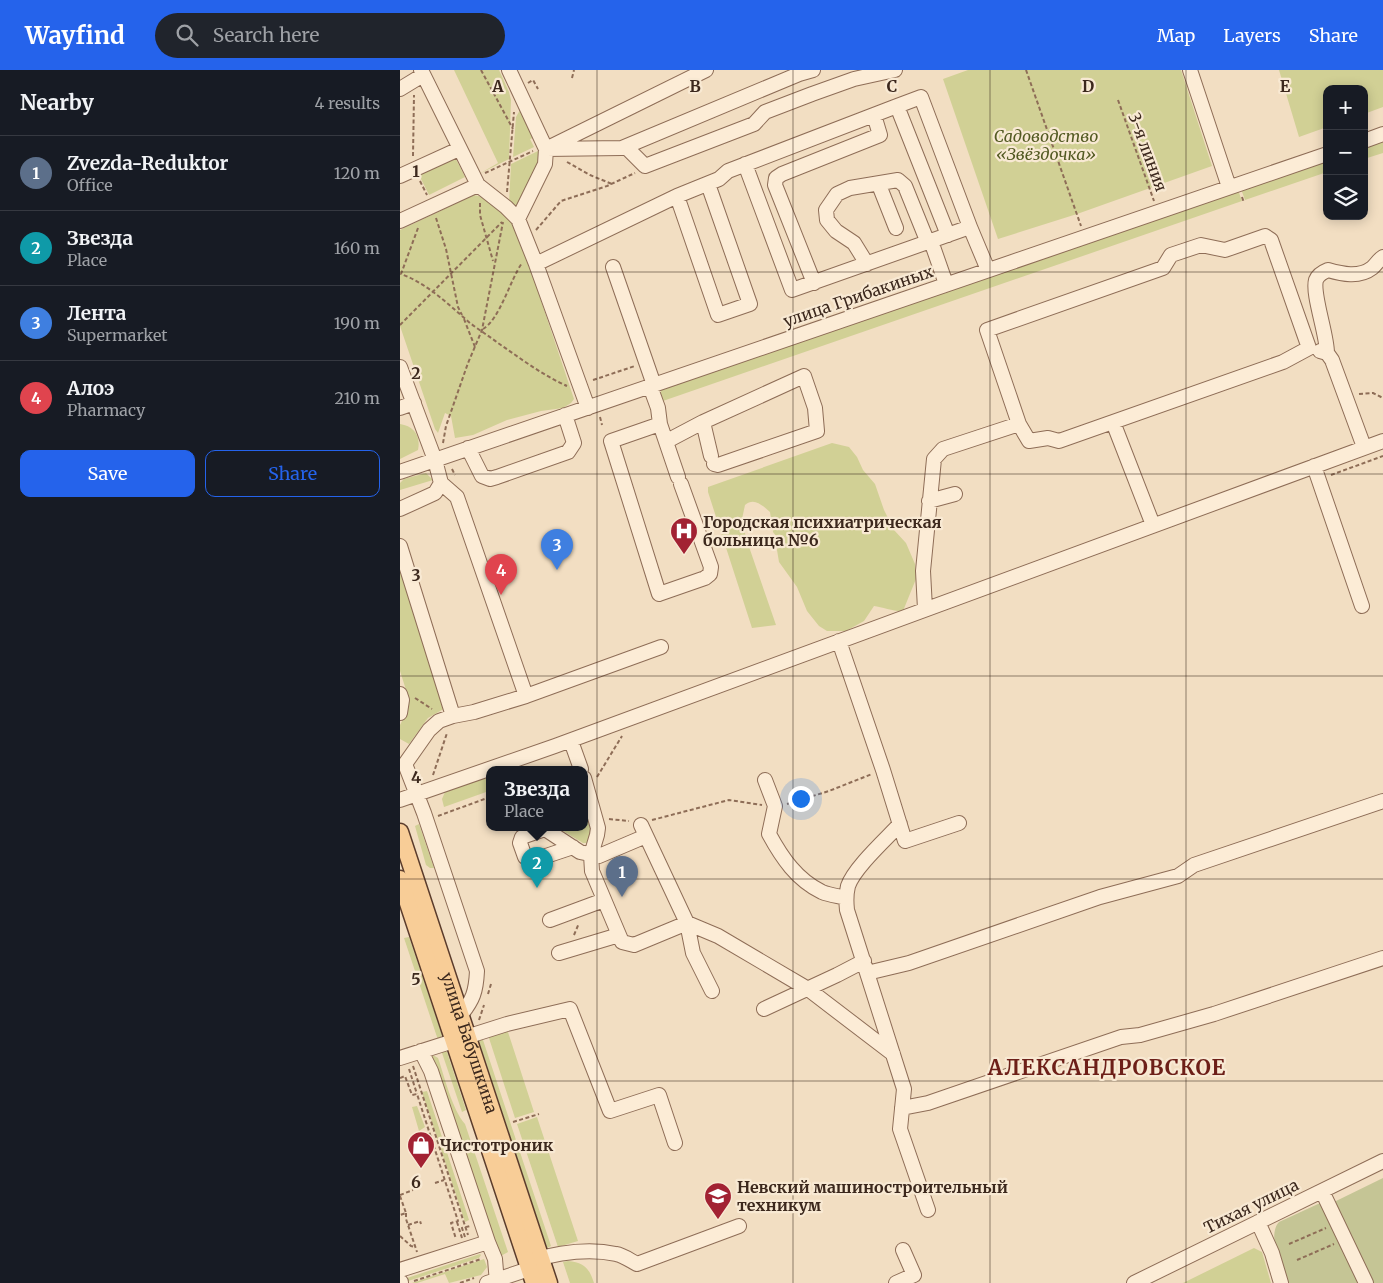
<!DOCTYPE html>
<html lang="en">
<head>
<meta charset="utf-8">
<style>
	body { margin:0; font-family:Merriweather,serif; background:#20242c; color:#f1f3f6 }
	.controls { position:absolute; right:15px; top:15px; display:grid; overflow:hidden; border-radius:10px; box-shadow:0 2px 12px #0003 }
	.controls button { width:45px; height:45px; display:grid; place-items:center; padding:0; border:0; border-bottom:1px solid #363941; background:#171b24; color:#f1f3f6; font:25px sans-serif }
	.you { position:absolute; left:400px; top:728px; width:18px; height:18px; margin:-12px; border:4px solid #fff; border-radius:50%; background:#1a73e8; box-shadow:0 0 0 8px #1a73e833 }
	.badge { display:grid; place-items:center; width:32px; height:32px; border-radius:50%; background:#2563eb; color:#fff; font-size:16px; font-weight:700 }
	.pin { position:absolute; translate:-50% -41px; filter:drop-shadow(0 1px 2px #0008) }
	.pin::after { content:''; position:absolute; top:26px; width:18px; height:15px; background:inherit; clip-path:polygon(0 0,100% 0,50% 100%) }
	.popup { position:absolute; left:86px; top:696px; width:102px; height:65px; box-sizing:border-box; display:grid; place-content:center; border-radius:10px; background:#171b24; filter:drop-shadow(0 1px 4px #0005); font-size:16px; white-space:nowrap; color:#9ea1a6 }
	.popup b { font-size:19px; color:#f1f3f6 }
	.popup::after { content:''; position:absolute; left:50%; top:100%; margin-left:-10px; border:10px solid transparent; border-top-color:#171b24 }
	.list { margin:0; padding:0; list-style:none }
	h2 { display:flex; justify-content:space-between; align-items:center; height:65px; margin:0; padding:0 20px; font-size:21px }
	h2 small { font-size:16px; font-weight:400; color:#9ea1a6 }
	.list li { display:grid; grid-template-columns:32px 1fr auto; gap:15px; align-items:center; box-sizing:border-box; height:75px; padding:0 20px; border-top:1px solid #363941 }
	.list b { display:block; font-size:19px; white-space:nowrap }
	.list p { margin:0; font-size:16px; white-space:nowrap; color:#9ea1a6 }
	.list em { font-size:16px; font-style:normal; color:#9ea1a6 }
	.actions { display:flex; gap:10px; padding:15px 20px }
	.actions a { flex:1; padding:11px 0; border:1px solid #2563eb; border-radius:10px; text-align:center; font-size:18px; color:#2563eb }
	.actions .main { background:#2563eb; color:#fff }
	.icon { flex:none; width:28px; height:28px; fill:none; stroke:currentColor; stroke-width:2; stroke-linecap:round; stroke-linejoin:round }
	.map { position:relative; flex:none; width:983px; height:1213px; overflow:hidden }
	header { display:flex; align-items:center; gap:30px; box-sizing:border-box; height:70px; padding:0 25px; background:#2563eb; color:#fff }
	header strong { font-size:24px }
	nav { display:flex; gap:28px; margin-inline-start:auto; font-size:18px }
	.search { width:350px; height:45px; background:#20242c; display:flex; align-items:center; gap:12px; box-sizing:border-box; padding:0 18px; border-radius:28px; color:#9ea1a6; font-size:19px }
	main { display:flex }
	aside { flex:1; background:#171b24 }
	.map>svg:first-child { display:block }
	.green { fill:#d1d095 }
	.cemetery { fill:#c5c595 }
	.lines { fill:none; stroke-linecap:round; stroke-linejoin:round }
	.minor-casing { stroke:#8e6d57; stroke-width:16 }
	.major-casing { stroke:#5b3c2c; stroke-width:19 }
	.path { stroke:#8e6d57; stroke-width:2; stroke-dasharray:4 2.5; stroke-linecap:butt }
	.minor { stroke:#fcecd6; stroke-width:14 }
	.major { stroke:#f8cd97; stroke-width:16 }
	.grid { fill:none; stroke:#3c281d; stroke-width:1; stroke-opacity:0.55 }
	.labels { text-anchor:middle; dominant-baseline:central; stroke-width:4.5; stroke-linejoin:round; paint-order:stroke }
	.park-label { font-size:16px; font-style:italic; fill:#535a22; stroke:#f8e9d3 }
	.street-label { font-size:16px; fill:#3c281d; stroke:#f8e9d3 }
	.poi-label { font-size:16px; font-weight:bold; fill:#3c281d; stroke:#f8e9d3; text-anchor:start }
	.district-label { font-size:21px; font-weight:bold; letter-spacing:1px; fill:#6d1f18; stroke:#f8e9d3 }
	.grid-label { font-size:16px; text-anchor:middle; font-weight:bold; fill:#3c281d; stroke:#f8e9d3; stroke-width:4.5; stroke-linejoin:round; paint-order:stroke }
</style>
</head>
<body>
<header>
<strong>Wayfind</strong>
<div class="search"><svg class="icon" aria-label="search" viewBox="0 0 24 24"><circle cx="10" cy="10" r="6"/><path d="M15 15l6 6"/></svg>Search here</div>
<nav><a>Map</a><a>Layers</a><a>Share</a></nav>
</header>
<main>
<aside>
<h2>Nearby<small>4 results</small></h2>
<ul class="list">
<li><span class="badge" style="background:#5c6f8a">1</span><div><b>Zvezda-Reduktor</b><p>Office</p></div><em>120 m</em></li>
<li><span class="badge" style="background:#0f9aa8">2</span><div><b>Звезда</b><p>Place</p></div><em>160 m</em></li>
<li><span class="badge" style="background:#3f7fe0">3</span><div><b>Лента</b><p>Supermarket</p></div><em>190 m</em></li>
<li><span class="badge" style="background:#e0444e">4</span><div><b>Алоэ</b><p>Pharmacy</p></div><em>210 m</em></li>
</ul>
<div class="actions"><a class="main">Save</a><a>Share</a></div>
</aside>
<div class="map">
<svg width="983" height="1213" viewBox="0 0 983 1213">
	<rect width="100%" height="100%" fill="#f2dec2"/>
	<path class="green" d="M54 0H99L109 22 111 30 109 89 79 104 98 93Z
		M568 0H781L812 96 677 144 598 169 543 9Z
		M879 0H983V37L964 44V19H927V57L899 67Z
		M120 40 133 68 130 69 134 77 113 87 116 47Z
		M983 71V83L964 89V77Z
		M138 81V94L116 138 109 133 111 94Z
		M54 85 65 107 29 125 21 109V102Z
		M927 90V102L845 130 841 119Z
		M838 120 842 131 260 332 261 320Z
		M74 125 87 128 115 153 174 329 171 333 163 338 141 341 107 350 73 365 55 368 51 346 45 343 38 363 35 359 0 256V160Z
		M0 354C14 356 21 366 18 380L0 389Z
		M432 373 449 377 457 387 463 400 475 414 484 440 494 460 506 473 515 494 516 509 503 541C496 542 482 537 474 536L464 551 446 561H427L419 556 407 541 397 517 379 492 377 480 379 470 373 462 370 442C362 435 354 427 345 435L342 449 346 468 376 555 352 558 308 422V417Z
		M26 403 33 410 0 420V413L4 409Z
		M0 489 47 637 28 648 9 674 0 669V655L5 645 7 627 6 620 0 601Z
		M82 708 89 710V721L44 737 42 729 45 722Z
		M191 746C194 754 193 766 187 773H183L163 761 164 757H184L185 749Z
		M19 754 34 798H30L26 795 15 756Z
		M9 867 42 965 40 969 38 970 4 868Z
		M107 959 134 1042 115 1048 88 965Z
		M82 967 151 1176 147 1178 78 968Z
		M44 979 47 982 66 1040 62 1042 41 980Z
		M33 985 38 988C45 1008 52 1039 65 1054L108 1182 99 1187 36 994 31 990Z
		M27 1021 69 1150 65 1152 22 1022Z
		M17 1036 25 1057 19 1061 12 1037Z
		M137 1047 178 1171 158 1177 117 1054Z
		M854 1178 862 1182 871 1213H783Z
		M80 1184 81 1185 79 1188 8 1211 7 1208Z
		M84 1189 87 1197 81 1205 49 1213 45 1204 17 1213H12Z
		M168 1191C185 1193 189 1198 194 1213H170L163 1192Z"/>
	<path class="cemetery" d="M983 1108V1213H885C881 1198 867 1165 879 1152L918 1134 934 1132Z"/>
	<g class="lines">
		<g class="minor-casing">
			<path id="minor" d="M21 0 78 115 106 137 118 149
				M109 0 146 79 145 94 118 149 136 194 188 338
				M790 0 829 117
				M0 19 23 5
				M497 36 548 165
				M964 71 983 64
				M152 76 306 0
				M226 77 245 96 354 54 365 42 412 24 454 9 495 0
				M146 79 222 78 399 4 413 0
				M0 106 59 79
				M479 115 496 158
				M277 126 318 245 350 234 308 114
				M0 151 78 115
				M570 157 588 200
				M865 166 871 170 909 278 883 292 659 371 648 368 629 371 619 354 587 260 763 198 771 185 801 175 825 180Z
				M531 171 546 214
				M136 194 277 126 319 109 328 101 497 36 521 27 570 157 392 220 345 94
				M467 194 454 173 436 161 427 150 426 140 437 124 450 118 498 110 505 116 528 173
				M213 197 254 315
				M414 213 375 115 376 108 382 104 480 65 474 45
				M920 281 927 283 932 290 964 377
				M927 283C927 264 912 224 916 210 918 205 923 202 928 200 942 204 959 208 972 198 976 195 978 190 983 187
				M0 297 35 390 41 413 57 427 126 626
				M250 316 258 338 260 354 278 407
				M0 338 14 333
				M303 352 311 386
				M713 352 753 455
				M260 354 211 371 259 524 305 508 310 504 311 497 281 414
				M267 371 303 352 404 306 415 338 417 361 318 395 314 394
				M68 378 82 406 90 409 97 407 168 382 174 373 165 345
				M914 396 962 536
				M0 402 927 84
				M529 431 555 424
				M0 439 35 423 41 413
				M0 476 53 646
				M525 539 523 501 534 389 543 379 619 354
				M439 571 483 700 505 771 559 753
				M0 624 2 630 0 643
				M171 671 181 699
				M5 694 29 660 39 651 53 646 74 642 126 626 261 577
				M5 694 24 743 77 901C76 922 73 930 60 946
				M184 708 198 758 197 765 191 785 192 801 222 872 234 875 287 853 293 883 312 921
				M365 710 375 736 369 764C382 788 397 810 422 822 429 825 438 826 446 828
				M0 730 155 676 983 371
				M500 754C486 769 454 798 448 816 446 824 446 831 447 840L504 1019 500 1059 528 1140
				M241 755 287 853 318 866 408 919 493 984
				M151 757 122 767 120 773 125 787 131 791 173 777
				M145 759 180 782 199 786 246 766
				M150 850 204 830
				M159 883 219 865
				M467 903 509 893 700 827 778 806 794 795 983 731
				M364 939 437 905 464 891
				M21 981 31 1001 88 1172
				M0 988 107 954 170 939 210 1041 259 1025 275 1073
				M502 1038 528 1033 721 967 740 965 814 944 983 888
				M922 1121 966 1213
				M858 1152 872 1183 881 1213
				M130 1191C157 1183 188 1178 216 1184 223 1185 231 1191 237 1194L339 1156
				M0 1200 88 1172 95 1189 97 1213
				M0 1212H1
				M87 1213 138 1196
				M496 1213 514 1205 503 1180
				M734 1213 983 1091"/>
		</g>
		<g class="major-casing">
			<g id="major">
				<path id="s1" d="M0 762 149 1213"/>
				<path d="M0 809 134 1213"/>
			</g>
		</g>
		<path class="path" d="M81 0 113 59
			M626 0 681 156
			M172 8 174 0
			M128 13 133 10 138 19
			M718 30 754 131
			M13 86 14 25
			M167 92 190 105 212 114
			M85 103 133 81
			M20 111 27 125
			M107 122 114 42
			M842 127 844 133
			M80 133V145L93 191
			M36 148 46 179 58 237 62 245
			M18 158 1 204C28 214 48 234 70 253 79 260 89 266 98 273 120 288 142 305 167 316
			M136 160 161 131 207 116 235 103
			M64 249 75 277
			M0 255 102 152
			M83 259C100 249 110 210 122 193
			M193 310 235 296
			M959 324 973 323 983 328
			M200 347 202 355
			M43 373 46 356 68 293 82 260 103 152
			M52 399 55 405
			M931 405 983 386
			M15 628 32 639
			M144 699 150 697
			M33 705 47 663
			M197 707 222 666
			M387 734 429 721 472 704
			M38 746 90 727
			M209 749 229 751
			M252 750 329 730 362 735
			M174 865 179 853
			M88 924 91 914
			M79 950 84 935
			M13 996 68 1165
			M9 999 17 1024
			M0 1008 5 1006 12 1025 17 1024 58 1151 51 1153 56 1169
			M113 1052 139 1044
			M21 1073 31 1070
			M35 1113 44 1110
			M0 1125 13 1120
			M0 1126 6 1143 0 1145
			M6 1143V1149L17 1182
			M57 1152 62 1168
			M8 1155 20 1151 21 1154
			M0 1166 11 1176 15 1177
			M65 1167 62 1158 70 1156
			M889 1174 926 1158
			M897 1190 934 1174
			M14 1211 81 1189
			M60 1213 74 1208"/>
		<use href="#minor" class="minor"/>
		<use href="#major" class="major"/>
	</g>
	<path class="grid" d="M197 0V1213M393 0V1213M590 0V1213M786 0V1213M0 202H983M0 404H983M0 606H983M0 809H983M0 1011H983"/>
	<defs>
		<g id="hospital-pin" transform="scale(1.4375)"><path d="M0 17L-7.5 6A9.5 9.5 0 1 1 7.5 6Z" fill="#a22233" stroke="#f8e9d3"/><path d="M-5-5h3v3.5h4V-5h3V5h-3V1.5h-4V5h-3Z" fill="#fff"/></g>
		<g id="shop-pin" transform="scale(1.4375)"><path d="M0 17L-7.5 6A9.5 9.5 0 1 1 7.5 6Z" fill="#a22233" stroke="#f8e9d3"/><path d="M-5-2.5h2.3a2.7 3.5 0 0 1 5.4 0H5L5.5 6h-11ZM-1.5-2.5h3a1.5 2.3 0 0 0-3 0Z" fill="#fff"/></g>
		<g id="university-pin" transform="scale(1.4375)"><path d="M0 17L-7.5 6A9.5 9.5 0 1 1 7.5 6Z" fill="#a22233" stroke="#f8e9d3"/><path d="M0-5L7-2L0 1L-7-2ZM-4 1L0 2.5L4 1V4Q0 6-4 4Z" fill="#fff"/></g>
	</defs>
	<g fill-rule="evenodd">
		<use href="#hospital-pin" x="284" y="461"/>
		<use href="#shop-pin" x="21" y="1075"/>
		<use href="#university-pin" x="318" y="1126"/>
	</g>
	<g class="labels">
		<g class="park-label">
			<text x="646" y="66">Садоводство<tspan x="646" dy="18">«Звёздочка»</tspan></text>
		</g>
		<g class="street-label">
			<text transform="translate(748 82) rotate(70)">3-я линия</text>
			<text transform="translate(458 226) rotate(-19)">улица Грибакиных</text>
			<text stroke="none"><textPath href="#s1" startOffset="222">улица Бабушкина</textPath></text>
			<text transform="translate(851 1136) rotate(-26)">Тихая улица</text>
		</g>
		<g class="poi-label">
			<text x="303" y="452">Городская психиатрическая<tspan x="303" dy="18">больница №6</tspan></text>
			<text x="40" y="1075">Чистотроник</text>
			<text x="337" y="1117">Невский машиностроительный<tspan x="337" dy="18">техникум</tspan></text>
		</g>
		<g class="district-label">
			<text x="707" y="997">АЛЕКСАНДРОВСКОЕ</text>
		</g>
	</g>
	<g class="grid-label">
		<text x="98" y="22">A</text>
		<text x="295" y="22">B</text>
		<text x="492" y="22">C</text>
		<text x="688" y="22">D</text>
		<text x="885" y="22">E</text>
		<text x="16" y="107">1</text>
		<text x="16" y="309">2</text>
		<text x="16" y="511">3</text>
		<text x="16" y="713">4</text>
		<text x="16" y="915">5</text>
		<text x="16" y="1118">6</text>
	</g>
</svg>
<div class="controls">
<button>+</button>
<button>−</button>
<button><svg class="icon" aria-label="layers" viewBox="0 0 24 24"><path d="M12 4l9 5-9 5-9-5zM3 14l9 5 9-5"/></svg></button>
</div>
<div class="you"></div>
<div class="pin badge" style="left:222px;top:827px;background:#5c6f8a">1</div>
<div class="pin badge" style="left:137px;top:818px;background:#0f9aa8">2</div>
<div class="popup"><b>Звезда</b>Place</div>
<div class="pin badge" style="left:157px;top:500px;background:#3f7fe0">3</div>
<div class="pin badge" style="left:101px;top:525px;background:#e0444e">4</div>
</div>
</main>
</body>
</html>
